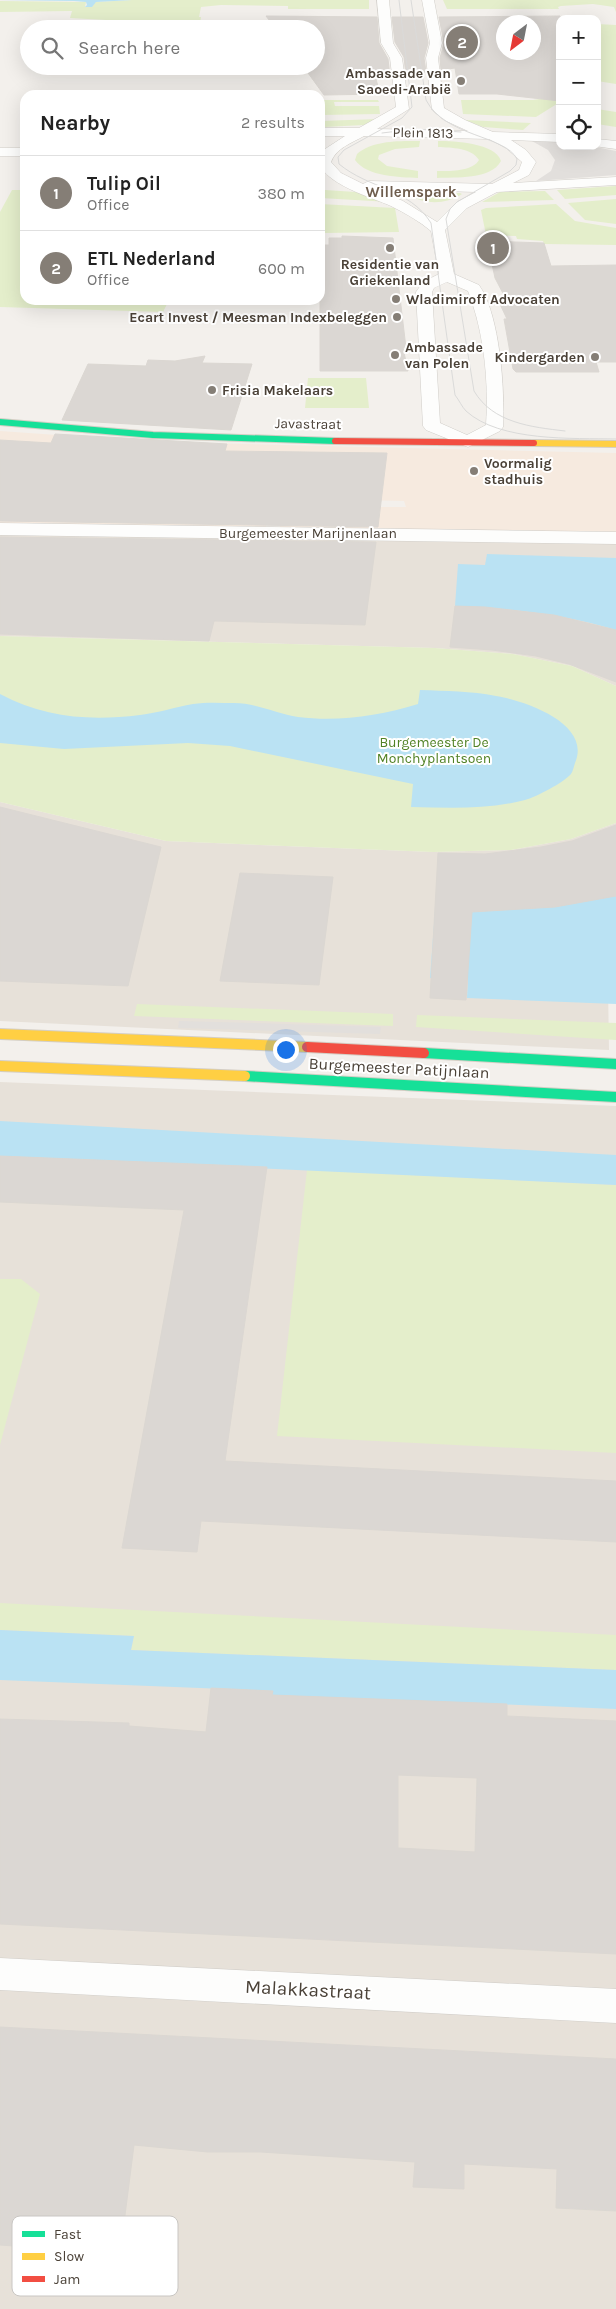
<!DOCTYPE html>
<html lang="en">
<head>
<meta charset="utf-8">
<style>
	body { margin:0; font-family:Karla,sans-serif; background:#f2f2f2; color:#222 }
	.controls { position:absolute; right:15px; top:15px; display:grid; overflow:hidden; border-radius:10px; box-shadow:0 5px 20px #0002 }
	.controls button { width:45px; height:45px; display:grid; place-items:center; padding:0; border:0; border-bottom:1px solid #e0e0e0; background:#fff; color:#222; font:25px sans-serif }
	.compass { position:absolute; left:496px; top:15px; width:45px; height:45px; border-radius:50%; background:#fff; box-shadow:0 5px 20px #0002; rotate:212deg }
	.you { position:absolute; left:285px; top:1049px; width:18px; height:18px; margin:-12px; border:4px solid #fff; border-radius:50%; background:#1a73e8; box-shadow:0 0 0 8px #1a73e833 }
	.badge { display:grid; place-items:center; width:32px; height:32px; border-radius:50%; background:#857e76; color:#fff; font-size:16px; font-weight:700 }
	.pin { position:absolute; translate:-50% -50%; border:2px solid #fff; box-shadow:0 1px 5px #0006 }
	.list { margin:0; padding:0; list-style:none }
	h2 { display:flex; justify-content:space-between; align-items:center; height:65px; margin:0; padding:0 20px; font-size:21px }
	h2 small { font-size:16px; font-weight:400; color:#767676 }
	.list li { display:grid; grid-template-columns:32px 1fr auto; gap:15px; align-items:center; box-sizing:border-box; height:75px; padding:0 20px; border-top:1px solid #e0e0e0 }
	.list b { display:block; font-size:19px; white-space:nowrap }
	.list p { margin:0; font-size:16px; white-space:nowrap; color:#767676 }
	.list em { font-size:16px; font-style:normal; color:#767676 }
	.icon { flex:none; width:28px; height:28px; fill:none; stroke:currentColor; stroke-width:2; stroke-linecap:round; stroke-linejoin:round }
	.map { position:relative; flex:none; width:616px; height:2309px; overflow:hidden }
	.search { position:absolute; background:#fff; box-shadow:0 5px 20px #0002; left:20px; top:20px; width:305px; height:55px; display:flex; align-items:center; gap:12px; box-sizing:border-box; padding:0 18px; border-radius:28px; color:#767676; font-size:19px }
	.panel { position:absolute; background:#fff; box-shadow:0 5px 20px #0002; left:20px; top:90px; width:305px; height:215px; border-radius:15px }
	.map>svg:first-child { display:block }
	.residential { fill:#e7e1d9 }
	.commercial { fill:#f6eadf }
	.green { fill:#e4eecb }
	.parking { fill:#e2dfdc }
	.water { fill:#bae2f3 }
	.building { fill:#dbd7d3; stroke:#dbd7d2; fill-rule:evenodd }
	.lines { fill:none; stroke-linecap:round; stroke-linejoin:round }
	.street-casing { stroke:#d1cec9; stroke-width:1 }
	.fast-far1-casing { stroke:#d4cec4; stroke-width:8 }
	.fast-casing { stroke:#d4cec4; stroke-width:12 }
	.slow-far1-casing { stroke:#d4cec4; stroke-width:8 }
	.slow-casing { stroke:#d4cec4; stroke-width:12 }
	.jam-far1-casing { stroke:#d4cec4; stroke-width:8 }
	.jam-casing { stroke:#d4cec4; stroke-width:12 }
	.street { fill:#fdfdfc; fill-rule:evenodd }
	.fast-far1 { stroke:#16e098; stroke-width:6 }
	.fast { stroke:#16e098; stroke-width:10 }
	.slow-far1 { stroke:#ffcf43; stroke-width:6 }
	.slow { stroke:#ffcf43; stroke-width:10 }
	.jam-far1 { stroke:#f24e42; stroke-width:6 }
	.jam { stroke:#f24e42; stroke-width:10 }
	.tram { stroke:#dadad9; stroke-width:1 }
	.poi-dot { fill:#857e76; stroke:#fff; stroke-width:2 }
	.labels { text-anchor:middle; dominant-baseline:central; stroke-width:4; stroke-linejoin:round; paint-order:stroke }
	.far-poi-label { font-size:14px; font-weight:bold; fill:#4a4137; stroke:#fff; text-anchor:start }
	.far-street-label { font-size:14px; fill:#4a4137; stroke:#fff }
	.far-park-label { font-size:14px; fill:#518225; stroke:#fff }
	.far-neighbourhood-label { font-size:15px; font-weight:bold; fill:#6e5d4d; stroke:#fff }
	.street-label { font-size:16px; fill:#4a4137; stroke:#fff }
	.near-street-label { font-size:19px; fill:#4a4137; stroke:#fff }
	.key { fill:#fff; stroke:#c9c6c3; stroke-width:1 }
	.key-label { font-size:14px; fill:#4a4137 }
</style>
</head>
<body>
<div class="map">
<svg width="616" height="2309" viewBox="0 0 616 2309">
	<rect width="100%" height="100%" fill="#f3f0ec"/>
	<path class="residential" d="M0 529 616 538V686L572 666 513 654 435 648 0 636Z
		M0 802 166 841 433 852 511 850 571 839 616 823V922H607L609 1050 0 1021Z
		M0 1082 616 1106V2309H0Z"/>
	<path class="commercial" d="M0 431 157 442 616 453V536L280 533V525L371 507H406L404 501 358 500 268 513 265 533 0 529Z"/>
	<path class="green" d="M132 0H369V9H288V6L221 5 201 7 199 17H201L200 24 255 23 257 29H107L104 26 106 20 70 18 72 11 0 12V1L86 2 85 7 96 2Z
		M443 0H616V12L614 7 593 4 561 6 558 7 559 9H447Z
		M597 24 616 25V84L597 81Z
		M560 96V102L536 117 463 114 461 100H533Z
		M320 100H378L379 102H334L335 106H379L380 114 320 115Z
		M597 109 616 112V127L597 124Z
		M379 119 364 125 324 127 320 121Z
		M465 120 531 123 523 130 483 127Z
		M420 141 419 147 395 149 379 155 378 159 387 166 418 171V178C400 177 367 177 355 160L357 154C373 140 400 141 420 141Z
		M438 141C454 141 496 143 501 161 491 180 455 177 437 178V171C449 171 472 172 479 160 471 147 451 148 438 147Z
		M616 186V195L565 199 557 190Z
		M25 188V300H169L163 312 0 307V212L12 190H24Z
		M325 190 371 193 390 202 320 198Z
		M545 191 554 200 482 202 500 192Z
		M408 194 460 193 462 194C445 205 424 205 408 194Z
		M616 199V224L585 220 568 203Z
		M320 204 395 208 399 232 324 233V237H320Z
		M556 204 575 221 616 228V245L544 244 543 241 517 239 516 236 486 235 481 210 486 208Z
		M308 378H366L369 408H305Z
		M0 636 435 648 513 654 572 666 616 686V823L571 839 511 850 433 852 166 841 0 802Z
		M137 1004 393 1014V1026L134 1016Z
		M417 1015 616 1023V1040L416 1027Z
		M307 1170 616 1185V1453L277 1436Z
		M0 1279H21L40 1294 0 1445Z
		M0 1603 616 1635V1670L131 1650 134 1636 0 1630Z"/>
	<path class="parking" d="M530 140 560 142V146H590L616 151V175L536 181 551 171 555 160 548 150Z
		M179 1021 254 1023 381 1027 380 1034 178 1028Z"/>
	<path class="water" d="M0 0H369H132L96 2 92 7H85L87 5 86 2 74 1Z
		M487 554 616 558V630C564 614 509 608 455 606L458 564 485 565Z
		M420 690C446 691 471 691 496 696 526 701 592 724 575 763 574 766 573 771 571 774 563 783 536 797 525 800 487 810 449 808 411 807L413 784 230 746 188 743 64 749 0 743V694C45 718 90 721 140 715 158 713 175 707 193 704 206 702 221 703 234 703 256 703 277 714 298 717 338 722 379 716 418 704Z
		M616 895V1004L467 998 468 979 430 978 435 910Z
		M0 1121 616 1155V1185L0 1156Z
		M0 1630 134 1636 131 1650 616 1670V1709L272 1695 273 1691 0 1680Z"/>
	<path class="building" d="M266 16 377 17 379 43 388 59 390 77 376 79 380 94 324 95 303 66H316V29H276Z
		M560 16V101L497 94H459L455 68 441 70 440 58 444 43 439 17ZM504 22H534V52H504Z
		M392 17H423L428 43 424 58 426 72 406 75 404 57 395 42Z
		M342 236 393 238 406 348H403L408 371H320V245H329V238H342Z
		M487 241 544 243 551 266 616 265V362H596L599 372H516L513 369 504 319H507L499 302 507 301 495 278Z
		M205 356 202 363 252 364 231 430 62 420 88 364 146 366 148 360 175 361Z
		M55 434 227 444 225 451 387 453 378 527 0 521V440L51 443Z
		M0 537 376 542 365 625 214 621 209 641 0 634Z
		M455 606 485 607 554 615 616 630V682L569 664 536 656 492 650 450 647Z
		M0 807 161 847 128 986 0 981Z
		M616 825V896L555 907 472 912 466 1000 430 998 438 853 485 854 541 847 572 841Z
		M240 873 333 877 319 985 220 981Z
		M0 1156 267 1167 225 1461 616 1481V1542L201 1521 197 1552 122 1548 184 1210 0 1202Z
		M211 1688 273 1691 272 1695 507 1704V1716L616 1721V1954L0 1924V1719L129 1723V1726L206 1732ZM398 1775 477 1778 475 1852 398 1848Z
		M0 2027 616 2059V2211L556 2208 557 2169 464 2164V2189L413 2187 415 2162 261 2152H208L134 2145 120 2254 0 2245Z"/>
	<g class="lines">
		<g class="street-casing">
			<path id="street" d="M377 0H389L393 43 402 58 409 109 377 129 468 131 444 120 432 110 426 58 430 43 422 0H434L442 43 438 58 444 108 465 120 493 132 560 134V142L511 140 526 150 536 162 529 175 513 183 616 177V185L497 192 467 208 445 230 454 274 479 285C500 315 505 390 503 427L500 431 468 447 426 430 423 426 416 292 423 282 439 274 431 231C419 221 405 213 391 206 374 198 305 179 322 151L345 136H320V128H359L396 107 390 58 381 43ZM364 136 489 139 506 148 522 162 519 170 492 184 369 181 363 184 341 173 331 162C336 148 352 143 364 136ZM375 189 476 192 457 202 437 222 403 201ZM447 282 468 291C484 332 489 381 486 425L467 435 440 423 432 292 434 288Z
				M597 139 616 141V149L594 146H597Z
				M0 148H25V156H0Z
				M0 523 616 532V544L0 535Z
				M0 1958 616 1989V2023L0 1990Z"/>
		</g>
		<g class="fast-far1-casing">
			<path id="fast-far1" d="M0 422 153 435 335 441"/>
		</g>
		<g class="fast-casing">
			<path id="fast" d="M424 1053 616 1064
				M245 1076 616 1097"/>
		</g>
		<g class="slow-far1-casing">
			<path id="slow-far1" d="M534 443 616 444"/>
		</g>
		<g class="slow-casing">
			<path id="slow" d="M0 1034 307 1047
				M0 1066 245 1076"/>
		</g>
		<g class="jam-far1-casing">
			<path id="jam-far1" d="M335 441 534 443"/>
		</g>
		<g class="jam-casing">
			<path id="jam" d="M307 1047 424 1053"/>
		</g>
		<use href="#street" class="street"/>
		<use href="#fast-far1" class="fast-far1"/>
		<use href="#fast" class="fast"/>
		<use href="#slow-far1" class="slow-far1"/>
		<use href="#slow" class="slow"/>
		<use href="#jam-far1" class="jam-far1"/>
		<use href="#jam" class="jam"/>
		<path class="tram" d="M399 0 412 107 402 118 344 150 338 157 339 164C369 189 409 188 431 223L455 395C459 400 462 407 466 411 500 442 573 438 616 439
			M411 0 426 100C445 137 505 135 517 159L516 165 510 171 457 202 450 209 446 219 474 391C493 423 531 427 565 431
			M382 133 415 129 461 132"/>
	</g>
	<g class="poi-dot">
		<circle cx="461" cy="81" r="5"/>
		<circle cx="390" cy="248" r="5"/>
		<circle cx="396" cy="299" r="5"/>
		<circle cx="397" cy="317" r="5"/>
		<circle cx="395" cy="355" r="5"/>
		<circle cx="595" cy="357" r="5"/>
		<circle cx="212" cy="390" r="5"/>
		<circle cx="474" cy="471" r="5"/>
	</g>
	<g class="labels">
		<g class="far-poi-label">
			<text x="451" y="73" text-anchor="end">Ambassade van<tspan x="451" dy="16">Saoedi-Arabië</tspan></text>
			<text x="390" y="264" text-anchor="middle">Residentie van<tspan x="390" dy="16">Griekenland</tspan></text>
			<text x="406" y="299">Wladimiroff Advocaten</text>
			<text x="387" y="317" text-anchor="end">Ecart Invest / Meesman Indexbeleggen</text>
			<text x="405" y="347">Ambassade<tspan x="405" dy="16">van Polen</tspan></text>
			<text x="585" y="357" text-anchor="end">Kindergarden</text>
			<text x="222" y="390">Frisia Makelaars</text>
			<text x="484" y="463">Voormalig<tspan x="484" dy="16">stadhuis</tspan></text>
		</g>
		<g class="far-street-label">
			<text transform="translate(423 133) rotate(1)">Plein 1813</text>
			<text transform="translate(308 424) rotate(1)">Javastraat</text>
			<text x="308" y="533">Burgemeester Marijnenlaan</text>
		</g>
		<g class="far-park-label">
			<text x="434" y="742">Burgemeester De<tspan x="434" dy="16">Monchyplantsoen</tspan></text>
		</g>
		<g class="far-neighbourhood-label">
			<text x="411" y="192">Willemspark</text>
		</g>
		<g class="street-label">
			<text transform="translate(399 1068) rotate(3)">Burgemeester Patijnlaan</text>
		</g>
		<g class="near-street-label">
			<text transform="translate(308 1990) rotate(3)">Malakkastraat</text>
		</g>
	</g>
	<rect x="12" y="2216" width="166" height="80" rx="8" class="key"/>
	<rect x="22" y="2231" width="23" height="6" fill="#16e098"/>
	<rect x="22" y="2253" width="23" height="7" fill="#ffcf43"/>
	<rect x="22" y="2276" width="23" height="6" fill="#f24e42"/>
	<g class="key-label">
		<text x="54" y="2239">Fast</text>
		<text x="54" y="2261">Slow</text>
		<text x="54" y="2284">Jam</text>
	</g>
</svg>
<div class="controls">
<button>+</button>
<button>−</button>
<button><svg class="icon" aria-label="locate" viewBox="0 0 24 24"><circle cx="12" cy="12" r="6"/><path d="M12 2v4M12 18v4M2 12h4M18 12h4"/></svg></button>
</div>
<svg class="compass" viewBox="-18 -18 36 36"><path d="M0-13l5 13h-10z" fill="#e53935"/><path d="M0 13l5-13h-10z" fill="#767676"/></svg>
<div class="you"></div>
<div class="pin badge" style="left:493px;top:248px">1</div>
<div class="pin badge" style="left:462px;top:42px">2</div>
<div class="search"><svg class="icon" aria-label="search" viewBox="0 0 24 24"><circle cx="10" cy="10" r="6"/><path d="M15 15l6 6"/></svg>Search here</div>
<section class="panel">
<h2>Nearby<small>2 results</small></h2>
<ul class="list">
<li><span class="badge">1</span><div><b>Tulip Oil</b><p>Office</p></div><em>380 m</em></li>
<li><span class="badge">2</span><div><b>ETL Nederland</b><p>Office</p></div><em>600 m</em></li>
</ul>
</section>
</div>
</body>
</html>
